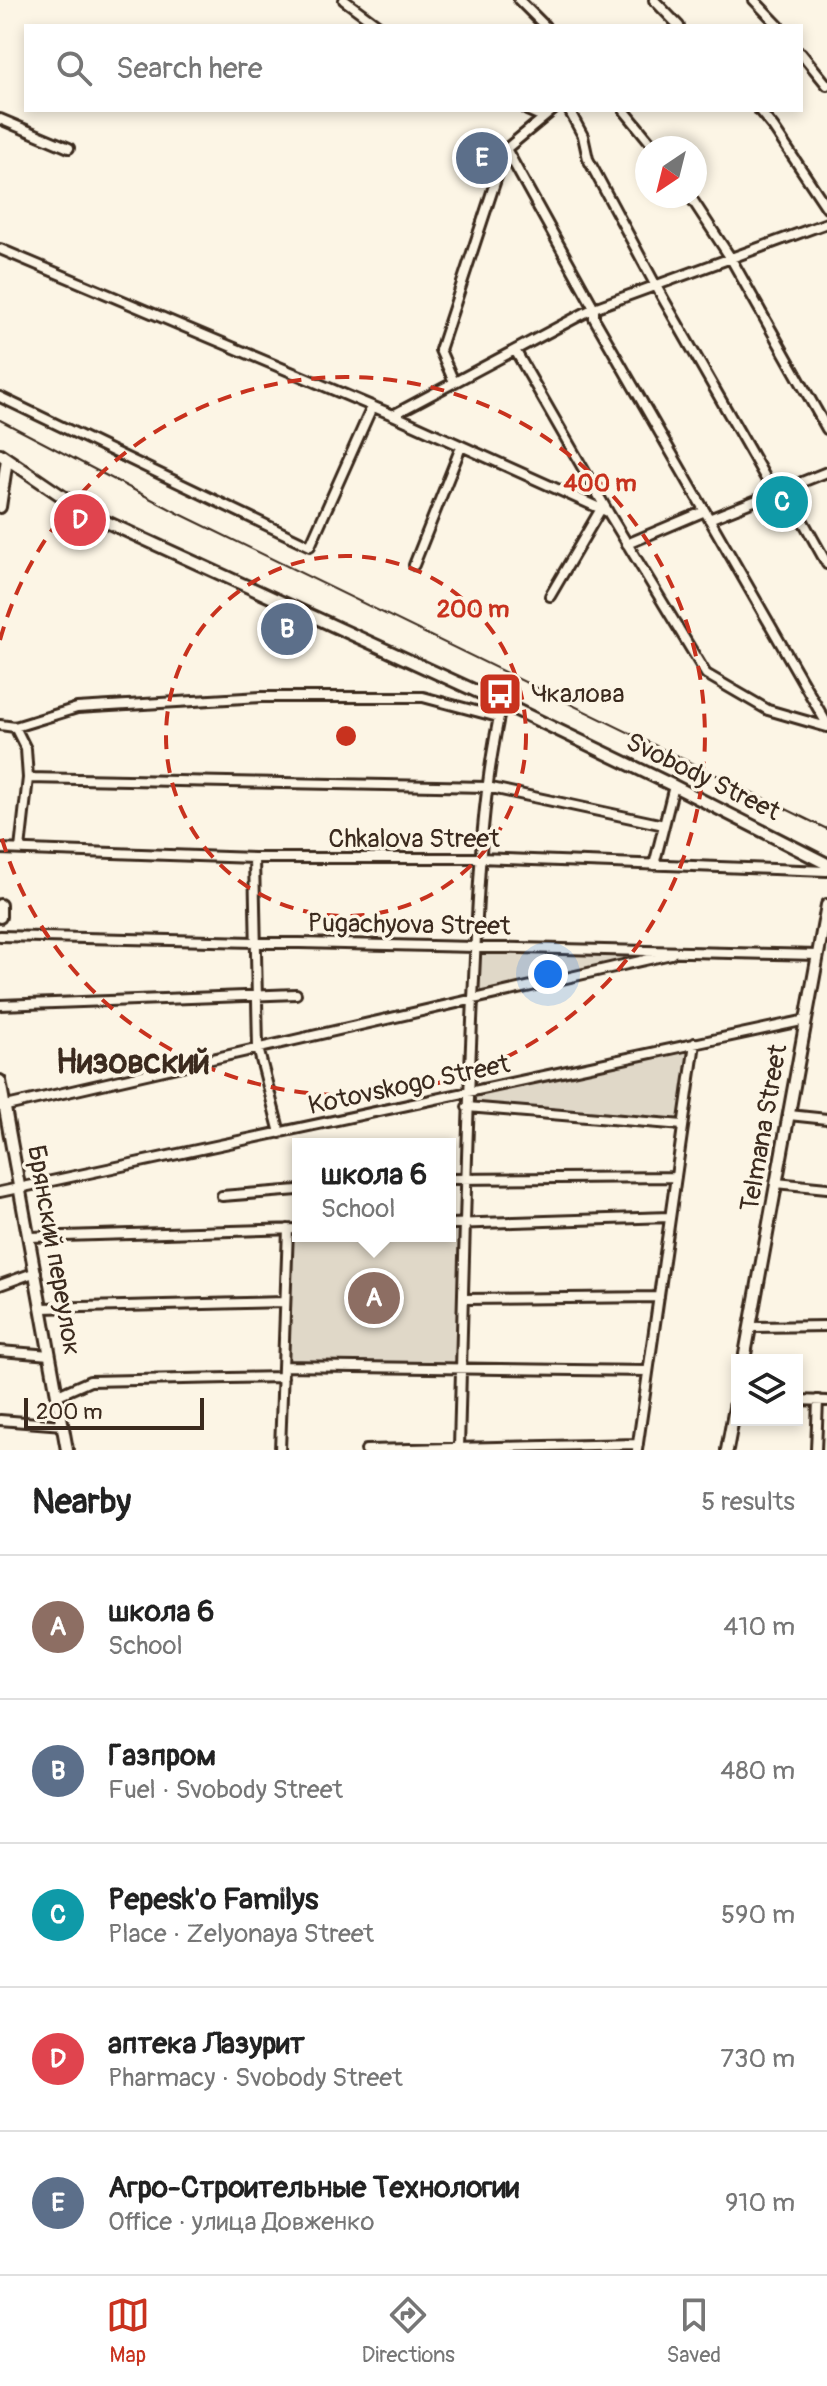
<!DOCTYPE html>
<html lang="en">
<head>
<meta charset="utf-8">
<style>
	body { margin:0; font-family:Pangolin,sans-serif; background:#f6f6f6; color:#222 }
	.controls { position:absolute; right:24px; bottom:24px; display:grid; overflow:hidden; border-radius:0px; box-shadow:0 4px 12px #0003 }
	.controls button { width:72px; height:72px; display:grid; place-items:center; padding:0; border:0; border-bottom:2px solid #e0e0e0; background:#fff; color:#222; font:40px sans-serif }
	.compass { position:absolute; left:635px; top:136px; width:72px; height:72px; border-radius:50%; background:#fff; box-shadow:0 4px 12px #0003; rotate:215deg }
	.scale { position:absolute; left:24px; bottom:20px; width:180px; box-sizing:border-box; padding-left:8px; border:4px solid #3b2a1e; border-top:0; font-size:22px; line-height:28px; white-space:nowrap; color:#3b2a1e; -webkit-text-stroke:6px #fcf5e5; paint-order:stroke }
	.you { position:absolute; left:548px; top:974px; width:28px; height:28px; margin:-20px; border:6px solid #fff; border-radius:50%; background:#1a73e8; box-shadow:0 0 0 12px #1a73e833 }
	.badge { display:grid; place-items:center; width:52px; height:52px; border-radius:50%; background:#c8321e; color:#fff; font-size:26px; font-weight:700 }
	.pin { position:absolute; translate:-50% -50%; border:4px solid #fff; box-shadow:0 2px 8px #0006 }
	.popup { position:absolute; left:292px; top:1138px; width:164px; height:104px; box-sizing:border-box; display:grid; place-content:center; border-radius:0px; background:#fff; filter:drop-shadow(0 2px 6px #0005); font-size:26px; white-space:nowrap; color:#767676 }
	.popup b { font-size:30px; color:#222 }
	.popup::after { content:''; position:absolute; left:50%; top:100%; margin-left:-16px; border:16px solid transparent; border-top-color:#fff }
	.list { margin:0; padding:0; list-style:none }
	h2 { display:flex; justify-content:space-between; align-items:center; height:104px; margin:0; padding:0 32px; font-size:34px }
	h2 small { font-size:26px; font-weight:400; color:#767676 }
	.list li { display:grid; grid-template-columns:52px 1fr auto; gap:24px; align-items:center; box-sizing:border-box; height:144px; padding:0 32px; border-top:2px solid #e0e0e0 }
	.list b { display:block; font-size:30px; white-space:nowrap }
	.list p { margin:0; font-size:26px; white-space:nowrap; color:#767676 }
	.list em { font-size:26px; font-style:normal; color:#767676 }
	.icon { flex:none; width:44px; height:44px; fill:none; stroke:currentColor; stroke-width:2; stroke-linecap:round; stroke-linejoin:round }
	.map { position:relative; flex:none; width:827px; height:1450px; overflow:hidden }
	.search { position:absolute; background:#fff; box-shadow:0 4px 12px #0003; left:24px; right:24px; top:24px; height:88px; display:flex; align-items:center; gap:20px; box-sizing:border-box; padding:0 28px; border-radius:0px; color:#767676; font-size:30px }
	.sheet { height:824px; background:#fff }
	nav { display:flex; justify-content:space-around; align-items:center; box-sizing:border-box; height:112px; border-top:2px solid #e0e0e0; background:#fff; font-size:22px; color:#767676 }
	nav a { display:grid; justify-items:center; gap:4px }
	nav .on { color:#c8321e }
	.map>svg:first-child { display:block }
	.green { fill:#e0d8c8; stroke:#8e8173; stroke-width:2 }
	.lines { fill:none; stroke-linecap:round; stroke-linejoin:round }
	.minor-casing { stroke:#3b2a1e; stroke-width:14 }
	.major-casing { stroke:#3b2a1e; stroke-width:16 }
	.minor { stroke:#fcf5e5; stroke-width:8 }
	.major { stroke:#fcf5e5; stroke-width:10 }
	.rail { stroke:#3b2a1e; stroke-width:2 }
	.ring { fill:none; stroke:#c8321e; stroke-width:4; stroke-dasharray:14 10 }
	.labels { text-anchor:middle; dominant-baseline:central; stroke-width:7; stroke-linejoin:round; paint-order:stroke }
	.poi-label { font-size:26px; fill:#3b2a1e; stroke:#fcf5e5; text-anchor:start }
	.street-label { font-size:26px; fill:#3b2a1e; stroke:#fcf5e5 }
	.district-label { font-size:34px; font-weight:bold; fill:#3b2a1e; stroke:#fcf5e5 }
	.centre { fill:#c8321e; stroke:#fcf5e5; stroke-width:4 }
	.ring-label { font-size:24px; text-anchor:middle; font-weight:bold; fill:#c8321e; stroke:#fcf5e5; stroke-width:7; stroke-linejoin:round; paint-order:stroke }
</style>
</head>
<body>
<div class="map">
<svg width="827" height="1450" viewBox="0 0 827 1450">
	<rect width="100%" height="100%" fill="#fcf5e5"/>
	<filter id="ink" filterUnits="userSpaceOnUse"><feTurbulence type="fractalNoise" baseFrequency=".0125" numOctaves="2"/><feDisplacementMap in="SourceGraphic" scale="16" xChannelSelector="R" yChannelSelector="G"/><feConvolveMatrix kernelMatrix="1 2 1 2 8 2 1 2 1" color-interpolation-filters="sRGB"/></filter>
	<g filter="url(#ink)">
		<path class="green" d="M475 944 683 951 473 1000Z
			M695 1043 683 1125 467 1107 468 1092Z
			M465 1223 461 1369 283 1366 288 1229H298V1236H450V1224Z"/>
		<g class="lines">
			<g class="minor-casing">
				<path id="minor" d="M344 0 379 26
					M519 0 545 26
					M654 0 679 26
					M754 0 779 26
					M801 53 827 85
					M527 110 543 117
					M569 110 583 136 588 159 656 286 774 493
					M624 110 655 148
					M759 110 773 127 827 208
					M0 119 69 148
					M506 149 594 308V318L827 724
					M690 196 730 257 827 429
					M0 249 393 415 608 512
					M515 350 608 512 706 674 768 710 827 727
					M454 382 440 350 506 149 553 110
					M0 397 310 546 372 407
					M393 415 594 308 827 223
					M785 489 827 564
					M709 519 827 472
					M627 544 705 511
					M414 565 461 447
					M550 596 602 507
					M0 725 15 727 77 708 261 697H423L498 717
					M15 727 26 749 28 778 20 849
					M28 778 487 787 664 825
					M0 849 254 858H479L827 871
					M254 858 258 1048 280 1133
					M654 865 674 786
					M0 936 818 955
					M0 1005 296 994
					M2 1107 671 954
					M467 1107 683 1125
					M789 1115 827 1119
					M450 1179 676 1177
					M776 1183 827 1188
					M0 1192 806 1020
					M222 1196 298 1190
					M450 1224 670 1217
					M30 1237 298 1229
					M0 1285 36 1272
					M463 1299 659 1297
					M42 1308 285 1302
					M750 1327 827 1326
					M0 1351 50 1355
					M283 1366 648 1371
					M58 1395 90 1381 283 1377
					M797 1400 827 1401
					M0 1420 63 1425
					M459 1448C463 1298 466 1148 473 999 478 900 480 800 502 703
					M280 1450 288 1229
					M366 1450 638 1444
					M637 1450 695 1043
					M816 1450 818 1400"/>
			</g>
			<g class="major-casing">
				<path id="major" d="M0 454 87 513 502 703 674 786 827 864
					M0 507 7 459
					M0 905V917
					M0 1081 67 1450
					M744 1360 827 905
					M727 1450 737 1397"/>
			</g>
			<use href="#minor" class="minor"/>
			<use href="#major" class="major"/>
			<path class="rail" d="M0 420 178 513 827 829"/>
		</g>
	</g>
	<g class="ring">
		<circle cx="346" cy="736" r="180"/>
		<path d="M0 640A359 359 0 1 1 0 832"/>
	</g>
	<defs>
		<g id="bus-square" transform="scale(2.3)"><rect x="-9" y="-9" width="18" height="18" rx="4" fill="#c8321e" stroke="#fcf5e5"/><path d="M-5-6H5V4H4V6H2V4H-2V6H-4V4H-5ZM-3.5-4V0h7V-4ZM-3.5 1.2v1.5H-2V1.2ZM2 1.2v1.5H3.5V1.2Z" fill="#fff"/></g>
	</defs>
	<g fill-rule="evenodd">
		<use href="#bus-square" x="500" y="694"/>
	</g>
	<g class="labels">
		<g class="poi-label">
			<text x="531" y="694">Чкалова</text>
		</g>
		<g class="street-label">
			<text transform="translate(703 777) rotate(26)">Svobody Street</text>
			<text x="414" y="839">Chkalova Street</text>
			<text transform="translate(409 925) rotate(1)">Pugachyova Street</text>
			<text transform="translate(409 1085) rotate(-12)">Kotovskogo Street</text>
			<text transform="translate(764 1128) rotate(-80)">Telmana Street</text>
			<text transform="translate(54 1250) rotate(80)">Брянский переулок</text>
		</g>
		<g class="district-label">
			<text x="133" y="1062">Низовский</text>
		</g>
	</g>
	<circle cx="346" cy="736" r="12" class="centre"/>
	<g class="ring-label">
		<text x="600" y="491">400 m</text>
		<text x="473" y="617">200 m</text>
	</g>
</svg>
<div class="controls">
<button><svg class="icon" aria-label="layers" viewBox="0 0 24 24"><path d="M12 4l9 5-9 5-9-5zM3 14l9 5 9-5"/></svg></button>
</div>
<svg class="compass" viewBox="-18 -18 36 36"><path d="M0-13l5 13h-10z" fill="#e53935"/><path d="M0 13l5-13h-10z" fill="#767676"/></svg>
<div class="scale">200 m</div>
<div class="you"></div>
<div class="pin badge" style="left:374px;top:1298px;background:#8d6e63">A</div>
<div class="popup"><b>школа 6</b>School</div>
<div class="pin badge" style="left:287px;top:629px;background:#5c6f8a">B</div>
<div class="pin badge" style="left:782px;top:502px;background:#0f9aa8">C</div>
<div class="pin badge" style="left:80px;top:520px;background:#e0444e">D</div>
<div class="pin badge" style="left:482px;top:158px;background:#5c6f8a">E</div>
<div class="search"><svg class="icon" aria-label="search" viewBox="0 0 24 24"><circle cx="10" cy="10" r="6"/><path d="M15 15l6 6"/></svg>Search here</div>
</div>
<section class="sheet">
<h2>Nearby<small>5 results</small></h2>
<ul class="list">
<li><span class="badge" style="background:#8d6e63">A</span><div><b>школа 6</b><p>School</p></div><em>410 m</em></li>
<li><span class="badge" style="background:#5c6f8a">B</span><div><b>Газпром</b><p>Fuel · Svobody Street</p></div><em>480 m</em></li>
<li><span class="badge" style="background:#0f9aa8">C</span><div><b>Pepesk'o Familys</b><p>Place · Zelyonaya Street</p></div><em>590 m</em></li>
<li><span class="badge" style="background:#e0444e">D</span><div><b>аптека Лазурит</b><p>Pharmacy · Svobody Street</p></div><em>730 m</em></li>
<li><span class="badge" style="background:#5c6f8a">E</span><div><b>Агро-Строительные Технологии</b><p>Office · улица Довженко</p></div><em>910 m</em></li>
</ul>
</section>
<nav>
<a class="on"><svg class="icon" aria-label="map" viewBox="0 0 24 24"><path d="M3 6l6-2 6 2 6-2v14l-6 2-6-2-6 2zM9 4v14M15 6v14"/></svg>Map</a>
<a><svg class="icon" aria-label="directions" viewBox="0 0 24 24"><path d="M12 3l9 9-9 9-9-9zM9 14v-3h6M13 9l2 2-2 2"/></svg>Directions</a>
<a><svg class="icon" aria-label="saved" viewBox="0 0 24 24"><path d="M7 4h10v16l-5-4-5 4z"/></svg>Saved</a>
</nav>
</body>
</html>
